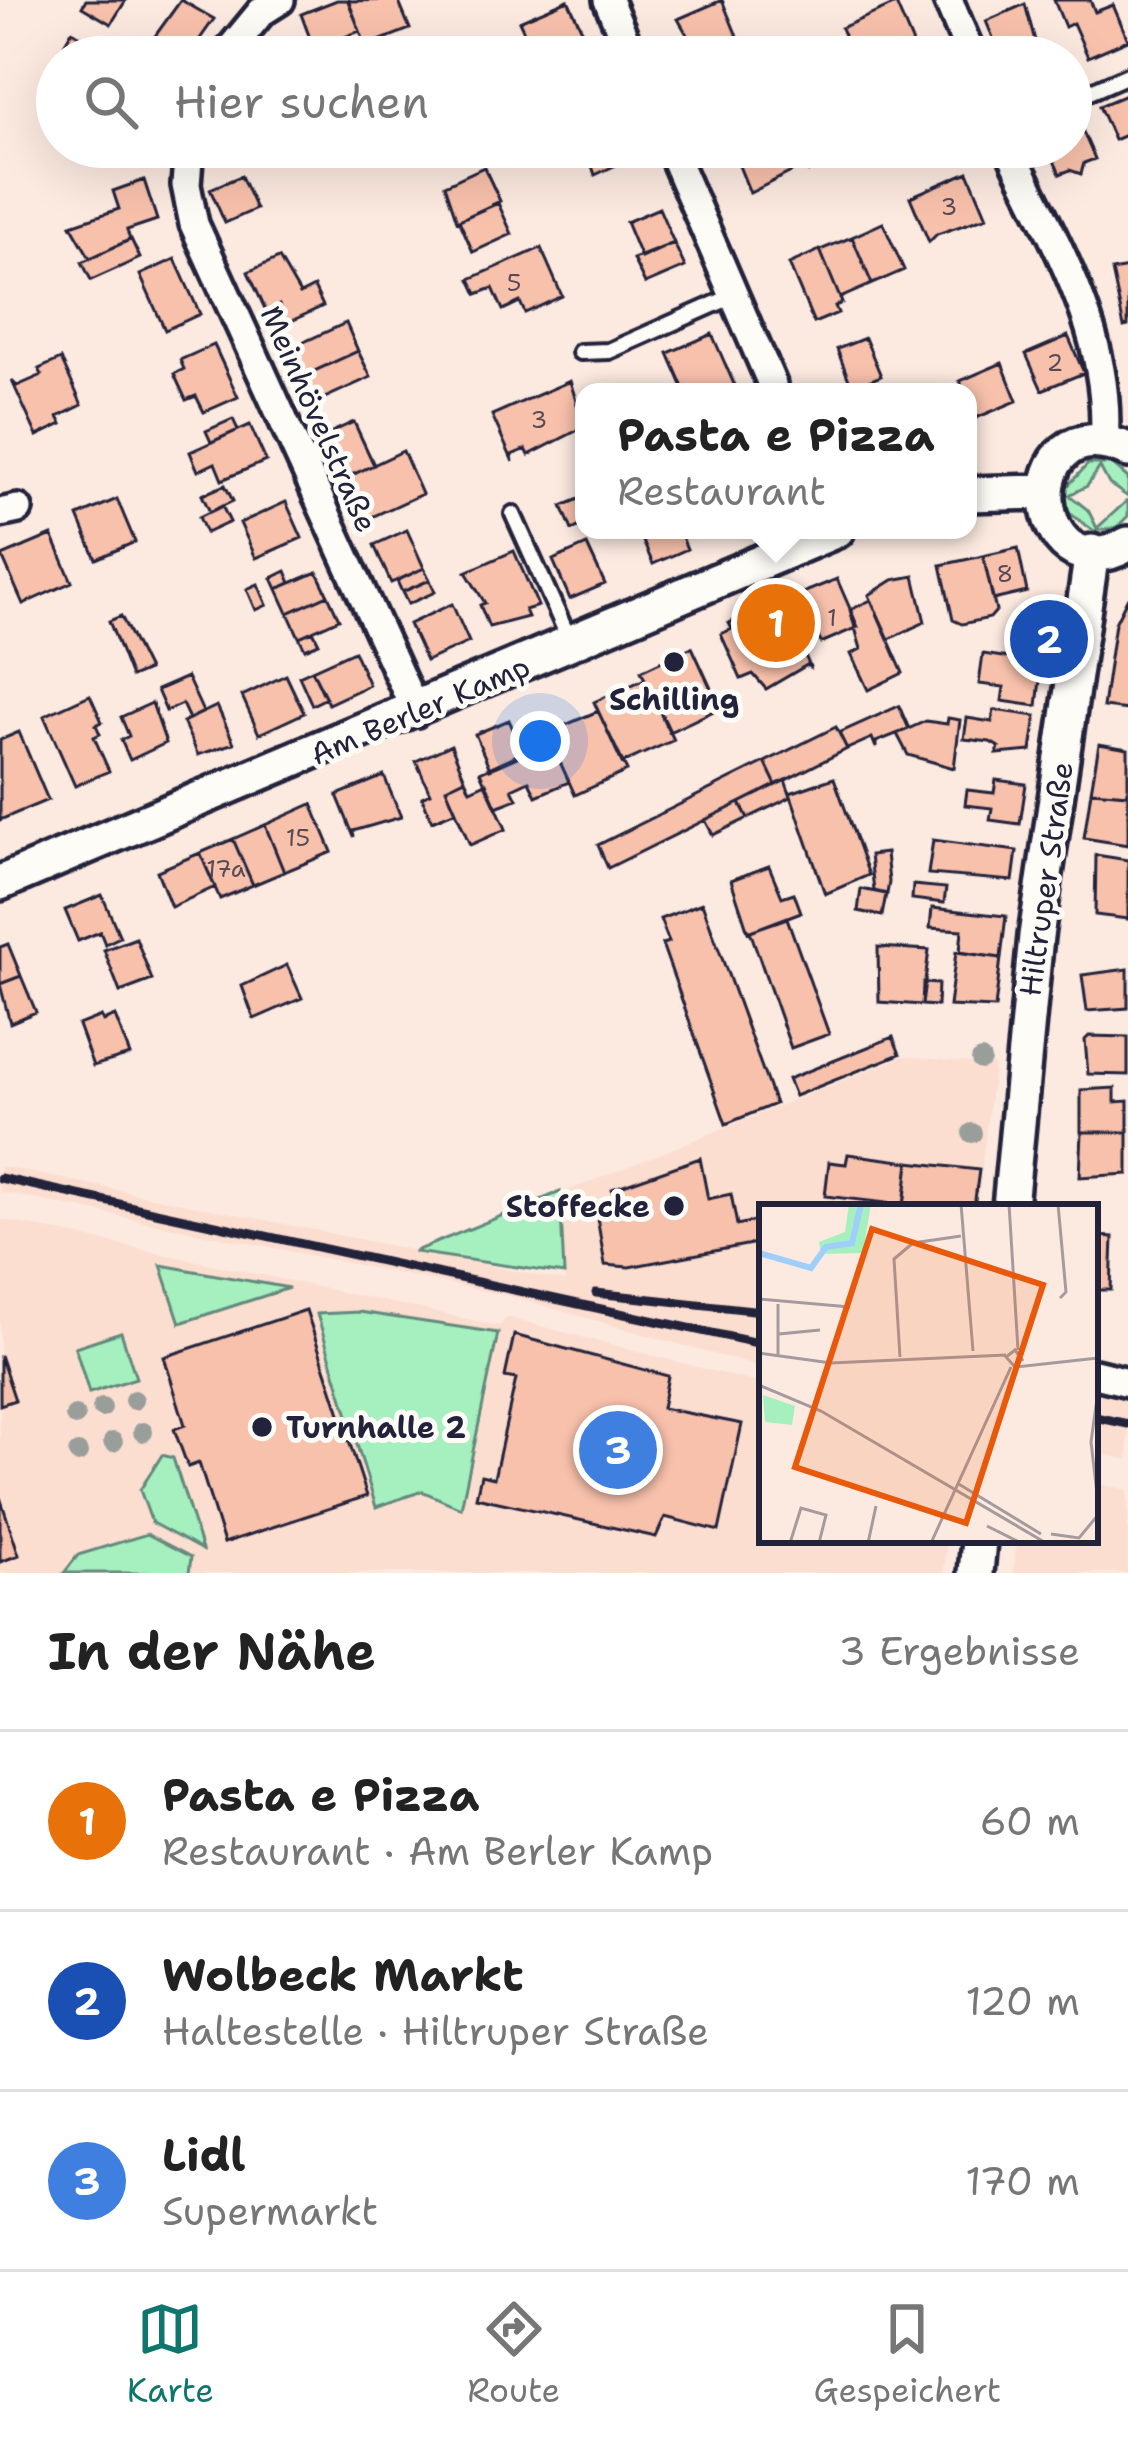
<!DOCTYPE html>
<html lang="de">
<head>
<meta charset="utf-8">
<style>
	body { margin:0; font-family:"Shantell Sans",sans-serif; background:#f2f2f2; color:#222 }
	.you { position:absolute; left:540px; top:741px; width:42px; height:42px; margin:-30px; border:9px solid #fff; border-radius:50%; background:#1a73e8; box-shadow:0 0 0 18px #1a73e833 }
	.badge { display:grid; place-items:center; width:78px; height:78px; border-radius:50%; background:#0f766e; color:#fff; font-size:39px; font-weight:700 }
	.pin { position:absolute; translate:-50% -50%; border:6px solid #fff; box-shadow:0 3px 12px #0006 }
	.popup { position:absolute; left:575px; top:383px; width:402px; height:156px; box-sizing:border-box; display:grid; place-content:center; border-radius:24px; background:#fff; filter:drop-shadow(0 3px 9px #0005); font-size:39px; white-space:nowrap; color:#767676 }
	.popup b { font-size:45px; color:#222 }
	.popup::after { content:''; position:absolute; left:50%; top:100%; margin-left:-24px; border:24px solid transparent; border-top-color:#fff }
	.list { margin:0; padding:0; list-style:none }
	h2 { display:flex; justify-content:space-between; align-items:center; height:156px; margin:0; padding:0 48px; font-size:51px }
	h2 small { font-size:39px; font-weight:400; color:#767676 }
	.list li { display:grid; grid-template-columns:78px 1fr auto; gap:36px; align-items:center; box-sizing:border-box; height:180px; padding:0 48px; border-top:3px solid #e0e0e0 }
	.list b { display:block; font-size:45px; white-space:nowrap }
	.list p { margin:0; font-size:39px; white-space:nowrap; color:#767676 }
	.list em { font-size:39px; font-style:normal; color:#767676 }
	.icon { flex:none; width:66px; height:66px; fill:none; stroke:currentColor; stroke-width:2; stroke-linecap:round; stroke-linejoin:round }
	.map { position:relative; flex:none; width:1128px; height:1573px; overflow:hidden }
	.search { position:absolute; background:#fff; box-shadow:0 12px 48px #0002; left:36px; right:36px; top:36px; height:132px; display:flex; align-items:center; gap:30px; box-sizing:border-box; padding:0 42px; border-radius:66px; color:#767676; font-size:45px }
	.sheet { height:696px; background:#fff }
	nav { display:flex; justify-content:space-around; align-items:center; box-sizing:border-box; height:168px; border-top:3px solid #e0e0e0; background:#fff; font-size:33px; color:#767676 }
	nav a { display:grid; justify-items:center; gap:6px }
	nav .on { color:#0f766e }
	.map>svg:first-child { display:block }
	.built { fill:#fbded0 }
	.green { fill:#a6f0bf; stroke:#64897d; stroke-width:3 }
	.building { fill:#f8c1ac; stroke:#22223b; stroke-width:3 }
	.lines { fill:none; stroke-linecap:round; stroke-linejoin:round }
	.service-casing { stroke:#22223b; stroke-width:22 }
	.minor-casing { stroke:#22223b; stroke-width:36 }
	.tertiary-casing { stroke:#22223b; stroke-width:42 }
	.service { stroke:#fdfcf7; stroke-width:14 }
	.minor { stroke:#fdfcf7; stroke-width:27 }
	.tertiary { stroke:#fdfcf7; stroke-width:33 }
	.rail { stroke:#22223b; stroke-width:9 }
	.tree { fill:#9a9e9b }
	.poi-dot { fill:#22223b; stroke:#fdfcf7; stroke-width:4.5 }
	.labels { text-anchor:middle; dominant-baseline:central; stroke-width:10; stroke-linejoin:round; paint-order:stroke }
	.number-label { font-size:24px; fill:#584a57 }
	.street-label { font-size:30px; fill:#22223b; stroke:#fdfcf7 }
	.poi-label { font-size:30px; font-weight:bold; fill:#22223b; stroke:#fdfcf7 }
	.inset-river { fill:none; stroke:#9ecefa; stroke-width:6 }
	.inset-road { fill:none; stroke:#a59a9e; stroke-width:3 }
	.view { fill:#e8590c; fill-opacity:0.15; stroke:#e8590c; stroke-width:6 }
	.inset-edge { fill:none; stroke:#22223b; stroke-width:6 }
</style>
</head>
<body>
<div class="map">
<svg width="1128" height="1573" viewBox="0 0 1128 1573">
	<rect width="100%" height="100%" fill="#fceae0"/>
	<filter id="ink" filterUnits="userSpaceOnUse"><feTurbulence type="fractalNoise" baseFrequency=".00833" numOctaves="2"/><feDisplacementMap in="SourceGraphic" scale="24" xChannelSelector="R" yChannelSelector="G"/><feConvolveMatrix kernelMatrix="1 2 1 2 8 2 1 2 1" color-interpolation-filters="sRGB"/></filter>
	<g filter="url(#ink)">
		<path class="built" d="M904 1056 994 1065 977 1207H762V1368L513 1297 0 1192V1166L565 1281 562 1193Z
			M0 1219 500 1326 506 1317 762 1384V1540H947L944 1573H0Z
			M1095 1371 1128 1379V1460L1095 1452Z
			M1095 1483 1128 1490V1573H1013L1017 1540H1095Z"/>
		<path class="green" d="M1088 464H1112L1128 478V497L1109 484 1100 467 1087 486 1069 495 1088 510 1097 528 1128 500V516L1116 528 1094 531 1068 512 1065 489Z
			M560 1192 564 1274 415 1252V1251Z
			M161 1265 289 1288 180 1323Z
			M359 1312 498 1333 461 1508 422 1491 376 1507 317 1314Z
			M121 1332 136 1378 89 1393 75 1347Z
			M162 1455 173 1458 202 1550 152 1523 140 1490Z
			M147 1534 191 1557 189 1573H64L78 1555Z"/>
		<path class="building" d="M86 0H126L111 24 82 7Z
			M181 0 214 19 187 57H169L150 43Z
			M337 0H348L360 31 314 49 301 14Z
			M398 0 410 29 366 46 348 1Z
			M568 0 582 30 533 51 519 21Z
			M722 0 739 41 700 57 678 19Z
			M1054 0H1090L1095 12 1113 5 1128 40 1088 57 1073 23 1065 27Z
			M896 4 913 44 882 57H853L841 28Z
			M1025 4 1037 48 1001 57 986 21Z
			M582 30 594 57H535L533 51Z
			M72 31 111 53 108 57 55 60Z
			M1128 94V134L1114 140 1099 106Z
			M1076 116 1095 159 1084 163 1081 174 1070 170 1060 174 1048 147H1071V119Z
			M507 147H537L512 158Z
			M564 147H631L635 156 595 175 589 157 572 166Z
			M742 147H796L806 170 801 167 750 193 733 151Z
			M484 167 500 201 457 221 445 185Z
			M968 172 987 217 937 234 929 242 910 197Z
			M241 176 256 209 225 223 210 189Z
			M144 180 157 220 127 230 130 240 90 258 71 225 119 209 113 191Z
			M498 203 512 234 473 252 459 220Z
			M659 208 674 243 641 258 626 222Z
			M883 223 904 270 872 284 852 237Z
			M852 237 872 284 840 298 820 250Z
			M131 239 140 258 91 280 82 262Z
			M674 243 685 267 645 284 633 259Z
			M541 248 562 296 525 313 520 302 503 310 493 288 477 294 470 279Z
			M820 250 842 303 835 306 838 313 814 323 789 264Z
			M279 258 300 294 314 287 323 306 287 323 279 305 266 311 248 272Z
			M175 259 200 314 165 330 140 275Z
			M1128 268V326L1124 327 1112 271Z
			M346 323 358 351 297 379 284 351Z
			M712 334 737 391 685 392 668 353Z
			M1068 336 1084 373 1042 390 1026 354Z
			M865 338 881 376 852 388 837 349Z
			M214 345 238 397 204 412 196 396 186 400 174 374 184 369 180 360Z
			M358 351 371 377 309 405 297 379Z
			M61 359 82 405 58 417 62 424 37 436 12 381 17 386 42 375 39 369Z
			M1002 363 1017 401 976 418 960 381Z
			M570 381 584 427 529 455 526 449 512 455 513 462 492 415Z
			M233 419 238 430 211 442 206 431Z
			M354 422 374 465 342 479 323 436Z
			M250 425 266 461 222 480 215 463 198 471 190 452Z
			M403 451 422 494 365 520 346 478Z
			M225 485 233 501 210 512 202 495Z
			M584 497V524L572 530 562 506Z
			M117 499 135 542 96 559 78 516Z
			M286 502 302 538 256 558 240 523Z
			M222 506 230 522 206 533 199 517Z
			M407 530 424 568 391 583 374 545Z
			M638 530H679L687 549 653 564Z
			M52 535 72 582 23 604 2 556Z
			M587 545 605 584 570 599 553 560Z
			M1018 548 1027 592 993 600 983 556Z
			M514 551 538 606 525 610 528 617 489 627 480 605 485 603 466 572Z
			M983 556 996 611 990 618 962 624 953 620 941 565Z
			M424 568 430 580 402 592 397 581Z
			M286 571 291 583 277 589 272 578Z
			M317 572 328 595 288 613 277 589Z
			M914 576 925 622 889 639 869 595 893 580Z
			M837 579 858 627 821 643 800 594Z
			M430 580 435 592 408 604 402 592Z
			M258 584 267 605 256 610 247 589Z
			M328 595 339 619 299 637 288 613Z
			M1128 597V710L1103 707 1115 623Z
			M871 600 903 673 868 690 851 654 861 649 850 610Z
			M452 604 469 642 426 661 409 624Z
			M768 606 773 616 785 611 811 669 807 665 766 689 753 674 741 679 721 634 732 629 729 623Z
			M121 616 148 670 131 677 109 621Z
			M313 631 319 643 305 649 299 637Z
			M692 647 720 708 669 732 641 671Z
			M354 651 369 685 328 704 312 670Z
			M983 654 1042 663 1037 706 1002 701 1004 687 979 684Z
			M312 670 326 698 312 705 299 676Z
			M286 675 304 713 259 734 242 696Z
			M187 677 203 712 189 719 182 704 166 711 157 690Z
			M645 679 674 740 622 763 594 702Z
			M90 695 102 722 96 725 100 734 94 737 109 771 75 786 44 716Z
			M152 703 166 743 130 760 121 740 129 736 121 717Z
			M217 706 234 743 198 755 183 722Z
			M899 706 909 729 876 742V748L872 738 847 749 839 733Z
			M994 710 1036 716 1031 751 997 754 999 747 990 742 964 739 967 718 992 722Z
			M598 711 627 771 575 795 547 733Z
			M948 718 960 720 954 768 908 755 897 734 926 721 947 724Z
			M509 720 524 754 490 769 475 734Z
			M836 727 847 749 776 785 765 762Z
			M19 732 48 800 0 820V740Z
			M550 740 569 782 536 796 529 781 512 789 517 799 496 807 480 772Z
			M1099 744 1128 749V794L1091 791Z
			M451 745 465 779 446 788 456 811 432 821 422 797 430 793 416 761Z
			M765 762 776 785 608 868 598 845Z
			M384 776 401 817 353 831 354 837 337 795Z
			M834 778 869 875 825 894 790 793Z
			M465 779 470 790 486 783 506 829 470 845 446 788Z
			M785 780 791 797 748 818 740 803Z
			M996 780 1026 784 1020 824 990 820 992 808 965 805 967 790 994 793Z
			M1091 791 1128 794V845L1084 838Z
			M740 803 748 818 713 835 705 820Z
			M312 804 332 852 284 872 265 825Z
			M265 825 284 872 253 885 233 839Z
			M233 839 253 885 220 899 200 853Z
			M933 840 1017 851 1013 881 928 874Z
			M200 853 215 887 171 907 157 871Z
			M886 853 889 882 887 894 874 891 870 855Z
			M1096 855 1128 860V919L1095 915Z
			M769 866 782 897 794 893 801 912 748 932 731 880Z
			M913 885 946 888 944 903 912 899Z
			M861 889 886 894 882 916 858 911Z
			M102 895 120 937 105 944 100 932 78 941 65 910Z
			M702 903 775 1104 726 1124 662 944 669 942 660 919Z
			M932 908 1006 916 1001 958 960 952 962 930 930 928Z
			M787 918 829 1034 791 1048 750 931Z
			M136 938 152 980 120 992 104 950Z
			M8 944 21 976 0 984V947Z
			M878 947 929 950 922 1005 879 1002Z
			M956 952 1001 958 995 1008 949 1006Z
			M287 965 302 998 254 1019 242 986Z
			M1128 969V1008L1087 1011 1082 975Z
			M21 976 36 1012 10 1023 0 984Z
			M923 983 938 984 937 1006 922 1005Z
			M101 1016 103 1021 115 1016 130 1055 93 1066 78 1025Z
			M1089 1036 1128 1037V1075L1088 1074 1085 1040Z
			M893 1037 900 1054 795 1096 788 1079Z
			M1115 1088V1102L1128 1101V1132H1081V1090Z
			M1082 1132H1128V1174L1080 1177Z
			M848 1154 909 1162 904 1205 825 1196 829 1162 846 1164Z
			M700 1158 708 1199 731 1194 737 1225 759 1220 762 1242 629 1267 605 1265 597 1217 616 1214 612 1189Z
			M909 1162 979 1170 974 1207H904Z
			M1095 1236 1113 1237 1111 1290H1095Z
			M306 1310 367 1496 224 1543 199 1463 188 1467 174 1429 185 1425 164 1357Z
			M514 1335 668 1376 662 1408 742 1424 719 1531 665 1517 656 1537 476 1497 481 1475 494 1478 516 1379 505 1377Z
			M0 1355 15 1400 0 1405Z
			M0 1497 19 1555 0 1562Z"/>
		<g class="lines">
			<g class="service-casing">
				<path id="service" d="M1071 100 1128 75
					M580 352 609 351 733 296
					M513 514 570 641"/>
			</g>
			<g class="minor-casing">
				<path id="minor" d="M608 0 632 57
					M948 0 972 57
					M224 57 261 12 280 0
					M189 147 186 185 194 224 416 712
					M670 147 772 384
					M1009 147C1053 241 1113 336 1104 443
					M0 513 18 509
					M1095 1374 1128 1382"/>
			</g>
			<g class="tertiary-casing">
				<path id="tertiary" d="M1128 450C1012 399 1028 602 1128 544
					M968 494 1044 492
					M0 883 837 530
					M1010 1207 1036 936 1092 552
					M976 1573 979 1540"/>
			</g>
			<use href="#service" class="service"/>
			<use href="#minor" class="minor"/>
			<use href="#tertiary" class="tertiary"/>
			<path class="rail" d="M0 1178 762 1344
				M596 1293 762 1311
				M1095 1417 1128 1424"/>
		</g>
		<g class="tree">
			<circle cx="981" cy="1060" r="10"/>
			<circle cx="972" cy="1133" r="10"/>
			<circle cx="134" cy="1400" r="10"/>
			<circle cx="102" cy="1408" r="10"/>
			<circle cx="75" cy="1416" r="10"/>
			<circle cx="143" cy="1432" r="10"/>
			<circle cx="113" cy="1442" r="10"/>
			<circle cx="78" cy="1453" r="10"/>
		</g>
	</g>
	<g class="poi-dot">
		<circle cx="674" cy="662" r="12"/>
		<circle cx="674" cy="1206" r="12"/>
		<circle cx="262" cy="1427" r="12"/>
	</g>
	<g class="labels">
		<g class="number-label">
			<text x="949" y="207">3</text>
			<text x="514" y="283">5</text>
			<text x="1055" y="363">2</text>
			<text x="539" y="420">3</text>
			<text x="1005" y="574">8</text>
			<text x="832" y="618">1</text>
			<text x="298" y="838">15</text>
			<text x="226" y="869">17a</text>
		</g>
		<g class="street-label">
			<text transform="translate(319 419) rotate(66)">Meinhövelstraße</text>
			<text transform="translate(420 710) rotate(-23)">Am Berler Kamp</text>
			<text transform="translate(1046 879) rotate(-82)">Hiltruper Straße</text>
		</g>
		<g class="poi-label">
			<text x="674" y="699">Schilling</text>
			<text x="650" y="1206" text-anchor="end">Stoffecke</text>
			<text x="286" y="1427" text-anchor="start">Turnhalle 2</text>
		</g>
	</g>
	<g transform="translate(759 1204)">
		<rect width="339" height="339" fill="#fceae0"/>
		<path d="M90 0H112L104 49 62 50 60 38 86 28ZM4 191 36 202 33 221 6 218Z" fill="#a6f0bf"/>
		<path class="inset-river" d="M0 49 52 64 67 43 93 39 102 0"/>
		<path class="inset-road" d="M202 0 214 147M250 0 259 146M299 0 307 88 301 94M0 95 91 103M19 100V152M20 130 61 126M0 149 72 159 247 151M141 153 135 55 154 39 202 32M264 157 256 146 247 153 256 163 339 154M0 181 62 207 287 339M339 187 332 238 339 298M198 279 282 330M228 322 262 339M292 330 320 334 339 311M31 339 42 304 67 311 60 339M109 339 117 302M172 339 252 163"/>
		<path class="view" d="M113 25 284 81 207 319 36 263Z"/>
		<rect width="339" height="339" class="inset-edge"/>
	</g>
</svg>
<div class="you"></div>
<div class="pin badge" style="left:776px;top:623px;background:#e8710a">1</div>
<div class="popup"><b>Pasta e Pizza</b>Restaurant</div>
<div class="pin badge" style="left:1049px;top:639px;background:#1a4fb4">2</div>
<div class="pin badge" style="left:618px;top:1450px;background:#3f7fe0">3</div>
<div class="search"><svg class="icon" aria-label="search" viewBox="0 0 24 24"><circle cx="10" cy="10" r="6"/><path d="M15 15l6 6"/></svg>Hier suchen</div>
</div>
<section class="sheet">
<h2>In der Nähe<small>3 Ergebnisse</small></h2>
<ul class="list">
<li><span class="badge" style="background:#e8710a">1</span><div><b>Pasta e Pizza</b><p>Restaurant · Am Berler Kamp</p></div><em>60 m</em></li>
<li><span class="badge" style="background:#1a4fb4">2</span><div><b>Wolbeck Markt</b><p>Haltestelle · Hiltruper Straße</p></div><em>120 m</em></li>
<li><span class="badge" style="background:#3f7fe0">3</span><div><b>Lidl</b><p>Supermarkt</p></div><em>170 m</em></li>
</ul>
</section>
<nav>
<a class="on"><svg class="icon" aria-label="map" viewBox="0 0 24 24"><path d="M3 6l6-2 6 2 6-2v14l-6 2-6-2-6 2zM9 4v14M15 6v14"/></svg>Karte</a>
<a><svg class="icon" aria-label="directions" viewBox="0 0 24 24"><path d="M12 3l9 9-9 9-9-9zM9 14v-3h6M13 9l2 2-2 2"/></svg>Route</a>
<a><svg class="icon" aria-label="saved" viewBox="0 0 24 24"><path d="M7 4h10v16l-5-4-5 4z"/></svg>Gespeichert</a>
</nav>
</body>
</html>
